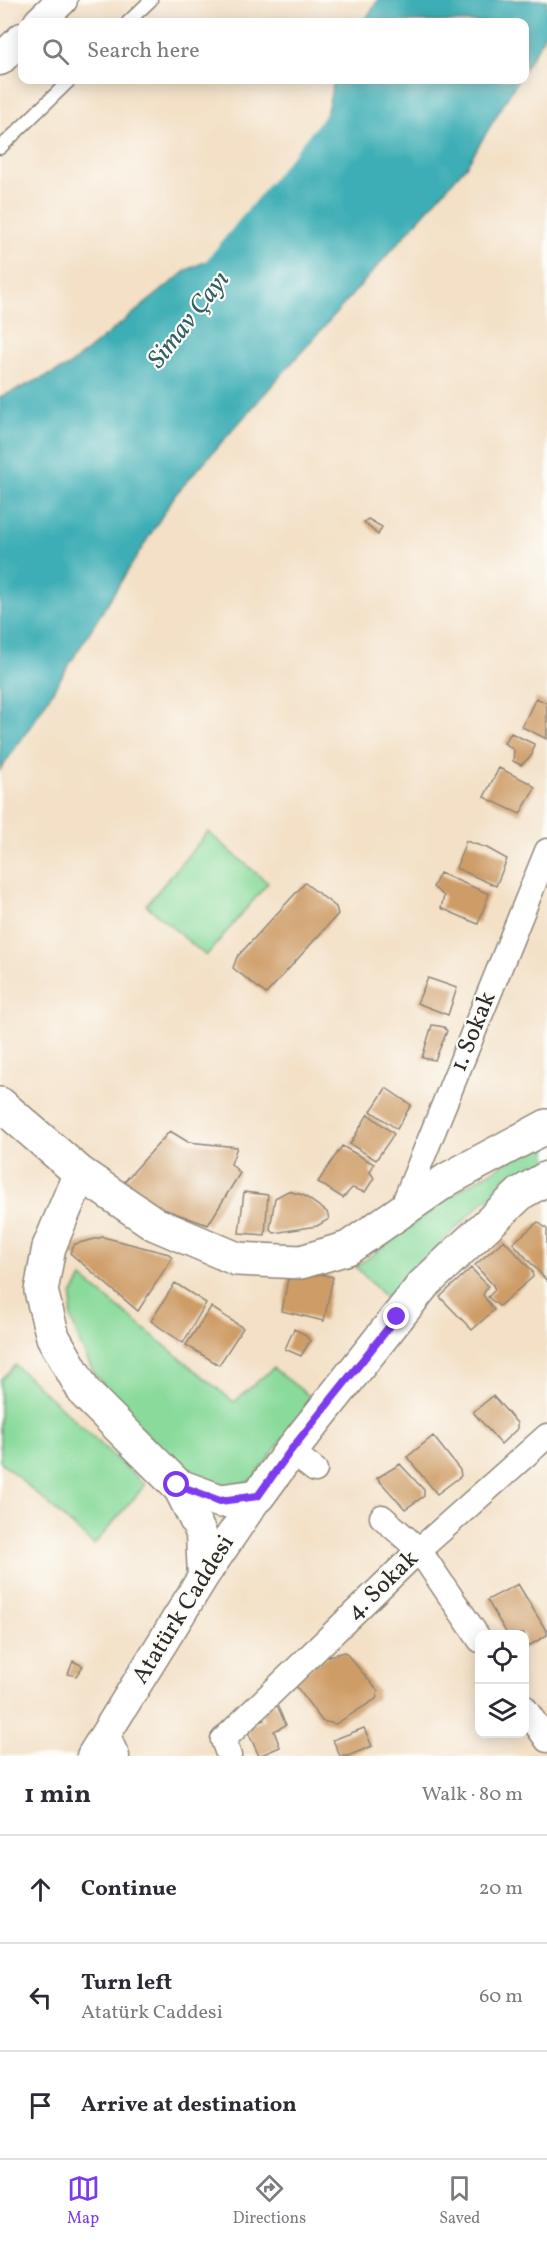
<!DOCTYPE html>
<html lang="en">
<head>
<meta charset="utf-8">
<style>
	body { margin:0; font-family:Vollkorn,serif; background:#f2f2f3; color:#2b2b33 }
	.controls { position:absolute; right:18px; bottom:18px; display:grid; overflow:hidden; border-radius:12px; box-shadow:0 3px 15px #0003 }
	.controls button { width:54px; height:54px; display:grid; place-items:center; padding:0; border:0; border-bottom:2px solid #e1e1e2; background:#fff; color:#2b2b33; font:30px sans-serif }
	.stop { position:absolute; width:18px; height:18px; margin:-14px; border:4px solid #7c3aed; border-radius:50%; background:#fff }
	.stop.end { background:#7c3aed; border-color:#fff; box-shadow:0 2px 6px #0008 }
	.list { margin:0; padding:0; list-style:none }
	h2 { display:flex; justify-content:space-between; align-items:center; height:78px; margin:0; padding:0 24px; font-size:26px }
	h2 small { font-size:20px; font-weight:400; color:#7c7c81 }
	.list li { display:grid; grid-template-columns:39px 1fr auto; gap:18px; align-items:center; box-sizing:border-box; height:108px; padding:0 24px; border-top:2px solid #e1e1e2 }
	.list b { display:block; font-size:22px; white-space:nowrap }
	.list p { margin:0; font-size:20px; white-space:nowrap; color:#7c7c81 }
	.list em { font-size:20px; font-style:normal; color:#7c7c81 }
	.icon { flex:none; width:33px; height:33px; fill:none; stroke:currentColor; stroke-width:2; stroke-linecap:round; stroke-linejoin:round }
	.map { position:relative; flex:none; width:547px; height:1756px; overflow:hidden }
	.search { position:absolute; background:#fff; box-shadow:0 3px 15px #0003; left:18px; right:18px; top:18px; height:66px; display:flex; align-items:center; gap:15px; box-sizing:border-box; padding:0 21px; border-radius:12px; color:#7c7c81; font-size:22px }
	.sheet { height:402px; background:#fff }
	nav { display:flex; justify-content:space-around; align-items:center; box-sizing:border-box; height:84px; border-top:2px solid #e1e1e2; background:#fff; font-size:16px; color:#7c7c81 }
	nav a { display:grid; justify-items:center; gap:3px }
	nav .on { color:#7c3aed }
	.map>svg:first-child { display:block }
	.green { fill:#89da9b; stroke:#5a8263; stroke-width:1.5 }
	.water { fill:#3caeb5; stroke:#346c70; stroke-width:1.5 }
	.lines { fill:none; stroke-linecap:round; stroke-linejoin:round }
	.river { stroke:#3caeb5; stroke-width:46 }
	.building { fill:#ce9c66 }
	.service-casing { stroke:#8f8678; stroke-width:15 }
	.minor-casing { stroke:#8f8678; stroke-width:27 }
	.tertiary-casing { stroke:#8f8678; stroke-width:33 }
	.secondary-casing { stroke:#8f8678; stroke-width:36 }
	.service { stroke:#fff; stroke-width:12 }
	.minor { stroke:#fff; stroke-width:24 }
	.tertiary { stroke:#fff; stroke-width:30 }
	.secondary { stroke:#fff; stroke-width:33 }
	.route { stroke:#7c3aed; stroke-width:8 }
	.labels { text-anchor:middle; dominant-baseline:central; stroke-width:4.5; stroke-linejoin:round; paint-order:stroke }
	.street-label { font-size:24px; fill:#2b2b2b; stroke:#fdfcf7 }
	.water-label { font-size:26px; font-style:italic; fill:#325f62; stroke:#fdfcf7 }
</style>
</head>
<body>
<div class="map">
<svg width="547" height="1756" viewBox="0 0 547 1756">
	<rect width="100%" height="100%" fill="#fdfcf7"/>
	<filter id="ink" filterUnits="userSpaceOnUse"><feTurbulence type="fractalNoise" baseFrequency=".0167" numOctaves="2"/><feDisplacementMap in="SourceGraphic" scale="12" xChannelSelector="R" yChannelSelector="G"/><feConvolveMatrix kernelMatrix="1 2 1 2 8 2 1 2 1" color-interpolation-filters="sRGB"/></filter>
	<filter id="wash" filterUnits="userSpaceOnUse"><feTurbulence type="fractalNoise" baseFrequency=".008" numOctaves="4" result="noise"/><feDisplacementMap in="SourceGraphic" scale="24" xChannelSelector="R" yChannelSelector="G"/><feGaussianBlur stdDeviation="1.35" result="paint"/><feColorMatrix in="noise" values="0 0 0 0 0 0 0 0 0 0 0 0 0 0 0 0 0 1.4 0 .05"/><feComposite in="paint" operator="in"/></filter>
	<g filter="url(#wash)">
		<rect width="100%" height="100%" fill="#f3e0c6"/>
		<path class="green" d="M208 832 268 883 206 956 146 905Z
			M547 1139V1160L484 1201 386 1298 356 1267 458 1191Z
			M82 1278 234 1402 273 1368 313 1399 253 1479 240 1486 196 1482 140 1428 114 1398 94 1373 80 1344 71 1318 72 1295Z
			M15 1365 145 1485 94 1545 0 1461V1380Z"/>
		<path class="water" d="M378 0H547V31L525 69 524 22H364Z
			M334 80H518L467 165 175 495 34 721 0 770V397L67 367 187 270 274 230 308 195Z"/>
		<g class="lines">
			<path class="river" d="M211 291 383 80"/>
		</g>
		<g id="blocks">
			<path class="building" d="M368 519 382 527 378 535 364 522Z
				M536 698 547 703V739L522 727Z
				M511 733 534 744 532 755 521 765 513 761 514 750 504 743Z
				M499 768 530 783 535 788 520 814 484 797Z
				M466 841 487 848 507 859 496 886 456 868Z
				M440 873 489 894 478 924 441 908 444 896 433 887Z
				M305 883 336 907 338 914 266 994 233 968 237 957Z
				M428 978 457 988 448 1015 417 1003Z
				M432 1025 444 1027 447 1031 435 1060 422 1058Z
				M386 1088 411 1105 397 1129 371 1111Z
				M368 1114 394 1134 376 1160 350 1144Z
				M170 1131 188 1142 237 1147 231 1164 240 1173 208 1225 147 1203 125 1181Z
				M342 1146 374 1164 370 1172 374 1178 365 1192 352 1188 343 1198 318 1182Z
				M288 1191 303 1195 327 1212 329 1219 317 1226 274 1233 270 1229 275 1198Z
				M244 1192 268 1195 265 1235 239 1233Z
				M538 1222 547 1229V1281L513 1243Z
				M103 1237 169 1254 172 1258 138 1311 70 1253 75 1244Z
				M504 1240 532 1271 533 1277 499 1306 488 1297 495 1290 493 1285 475 1265Z
				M290 1267 333 1277 324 1321 282 1311Z
				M471 1268 488 1286 483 1295 494 1310 472 1330 440 1297Z
				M175 1283 206 1303 183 1343 151 1321Z
				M211 1307 243 1328 219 1365 186 1345Z
				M294 1329 304 1334 310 1341 301 1356 285 1349Z
				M493 1396 517 1423V1429L501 1444 473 1412Z
				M433 1436 460 1470 461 1476 437 1494 407 1457Z
				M400 1464 424 1490V1496L405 1509 377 1478Z
				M518 1584 547 1632V1635L524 1649V1634H507L487 1600Z
				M345 1652 378 1691 376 1699 336 1724 322 1721 293 1682 325 1657Z
				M73 1661 83 1666 76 1676 68 1674Z
				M276 1703 286 1725 274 1731 280 1747 259 1756 246 1728 264 1720 261 1709Z
				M364 1728 372 1746 348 1756H340L333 1740Z"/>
		</g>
	</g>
	<g filter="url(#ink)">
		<use href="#blocks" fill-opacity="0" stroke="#8f8678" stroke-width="1.5"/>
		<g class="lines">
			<g class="service-casing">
				<path id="service" d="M128 22 151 0
					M0 148 70 80"/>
			</g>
			<g class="minor-casing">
				<path id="minor" d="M400 1213 547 851
					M291 1451 315 1470
					M382 1517 419 1550 480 1640
					M524 1707 547 1740
					M107 1734 117 1756
					M229 1756 223 1740 419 1550 547 1436"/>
			</g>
			<g class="tertiary-casing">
				<path id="tertiary" d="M39 22 62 0
					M0 60 22 38
					M177 1485 201 1533 203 1577
					M92 1756 203 1577 258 1496"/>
			</g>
			<g class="secondary-casing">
				<path id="secondary" d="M0 1104 80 1173 155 1224 237 1259 301 1262 348 1248 448 1179 547 1126
					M80 1173 49 1247 41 1291 53 1337 85 1393 177 1485 220 1501 258 1496 291 1451 423 1285 521 1193 547 1178"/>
			</g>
			<use href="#service" class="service"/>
			<use href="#minor" class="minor"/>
			<use href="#tertiary" class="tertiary"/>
			<use href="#secondary" class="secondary"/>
		</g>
	</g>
	<g class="lines" filter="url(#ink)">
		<path class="route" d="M177 1485 220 1501 258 1496 291 1450 397 1317"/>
	</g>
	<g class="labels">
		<g class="street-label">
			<text transform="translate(474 1032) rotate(-68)">1. Sokak</text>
			<text transform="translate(383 1586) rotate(-44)">4. Sokak</text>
			<text transform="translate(184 1610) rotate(-58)">Atatürk Caddesi</text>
		</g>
		<g class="water-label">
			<text transform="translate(189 320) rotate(-52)">Simav Çayı</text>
		</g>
	</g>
</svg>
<div class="controls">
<button><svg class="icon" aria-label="locate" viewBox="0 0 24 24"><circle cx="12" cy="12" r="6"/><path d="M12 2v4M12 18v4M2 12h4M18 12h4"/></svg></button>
<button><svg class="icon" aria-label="layers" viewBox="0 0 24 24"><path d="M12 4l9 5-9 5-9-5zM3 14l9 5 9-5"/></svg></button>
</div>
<div class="stop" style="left:177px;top:1485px"></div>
<div class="stop end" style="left:397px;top:1317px"></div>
<div class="search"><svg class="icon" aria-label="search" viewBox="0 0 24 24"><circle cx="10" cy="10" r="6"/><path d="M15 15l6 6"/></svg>Search here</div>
</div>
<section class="sheet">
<h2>1 min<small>Walk · 80 m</small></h2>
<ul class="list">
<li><svg class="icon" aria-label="ahead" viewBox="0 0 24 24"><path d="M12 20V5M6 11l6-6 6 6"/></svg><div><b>Continue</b></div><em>20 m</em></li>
<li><svg class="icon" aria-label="left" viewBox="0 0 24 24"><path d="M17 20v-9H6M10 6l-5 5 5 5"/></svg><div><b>Turn left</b><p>Atatürk Caddesi</p></div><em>60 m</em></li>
<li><svg class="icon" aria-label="arrive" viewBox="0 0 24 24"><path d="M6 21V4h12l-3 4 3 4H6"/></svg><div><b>Arrive at destination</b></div></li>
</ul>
</section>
<nav>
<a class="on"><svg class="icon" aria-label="map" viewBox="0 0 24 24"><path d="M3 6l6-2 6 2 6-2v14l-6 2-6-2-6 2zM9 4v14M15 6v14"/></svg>Map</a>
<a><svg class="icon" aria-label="directions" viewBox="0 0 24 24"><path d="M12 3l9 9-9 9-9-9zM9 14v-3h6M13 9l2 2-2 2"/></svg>Directions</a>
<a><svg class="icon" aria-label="saved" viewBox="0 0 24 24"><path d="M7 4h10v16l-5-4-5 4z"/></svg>Saved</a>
</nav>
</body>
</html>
